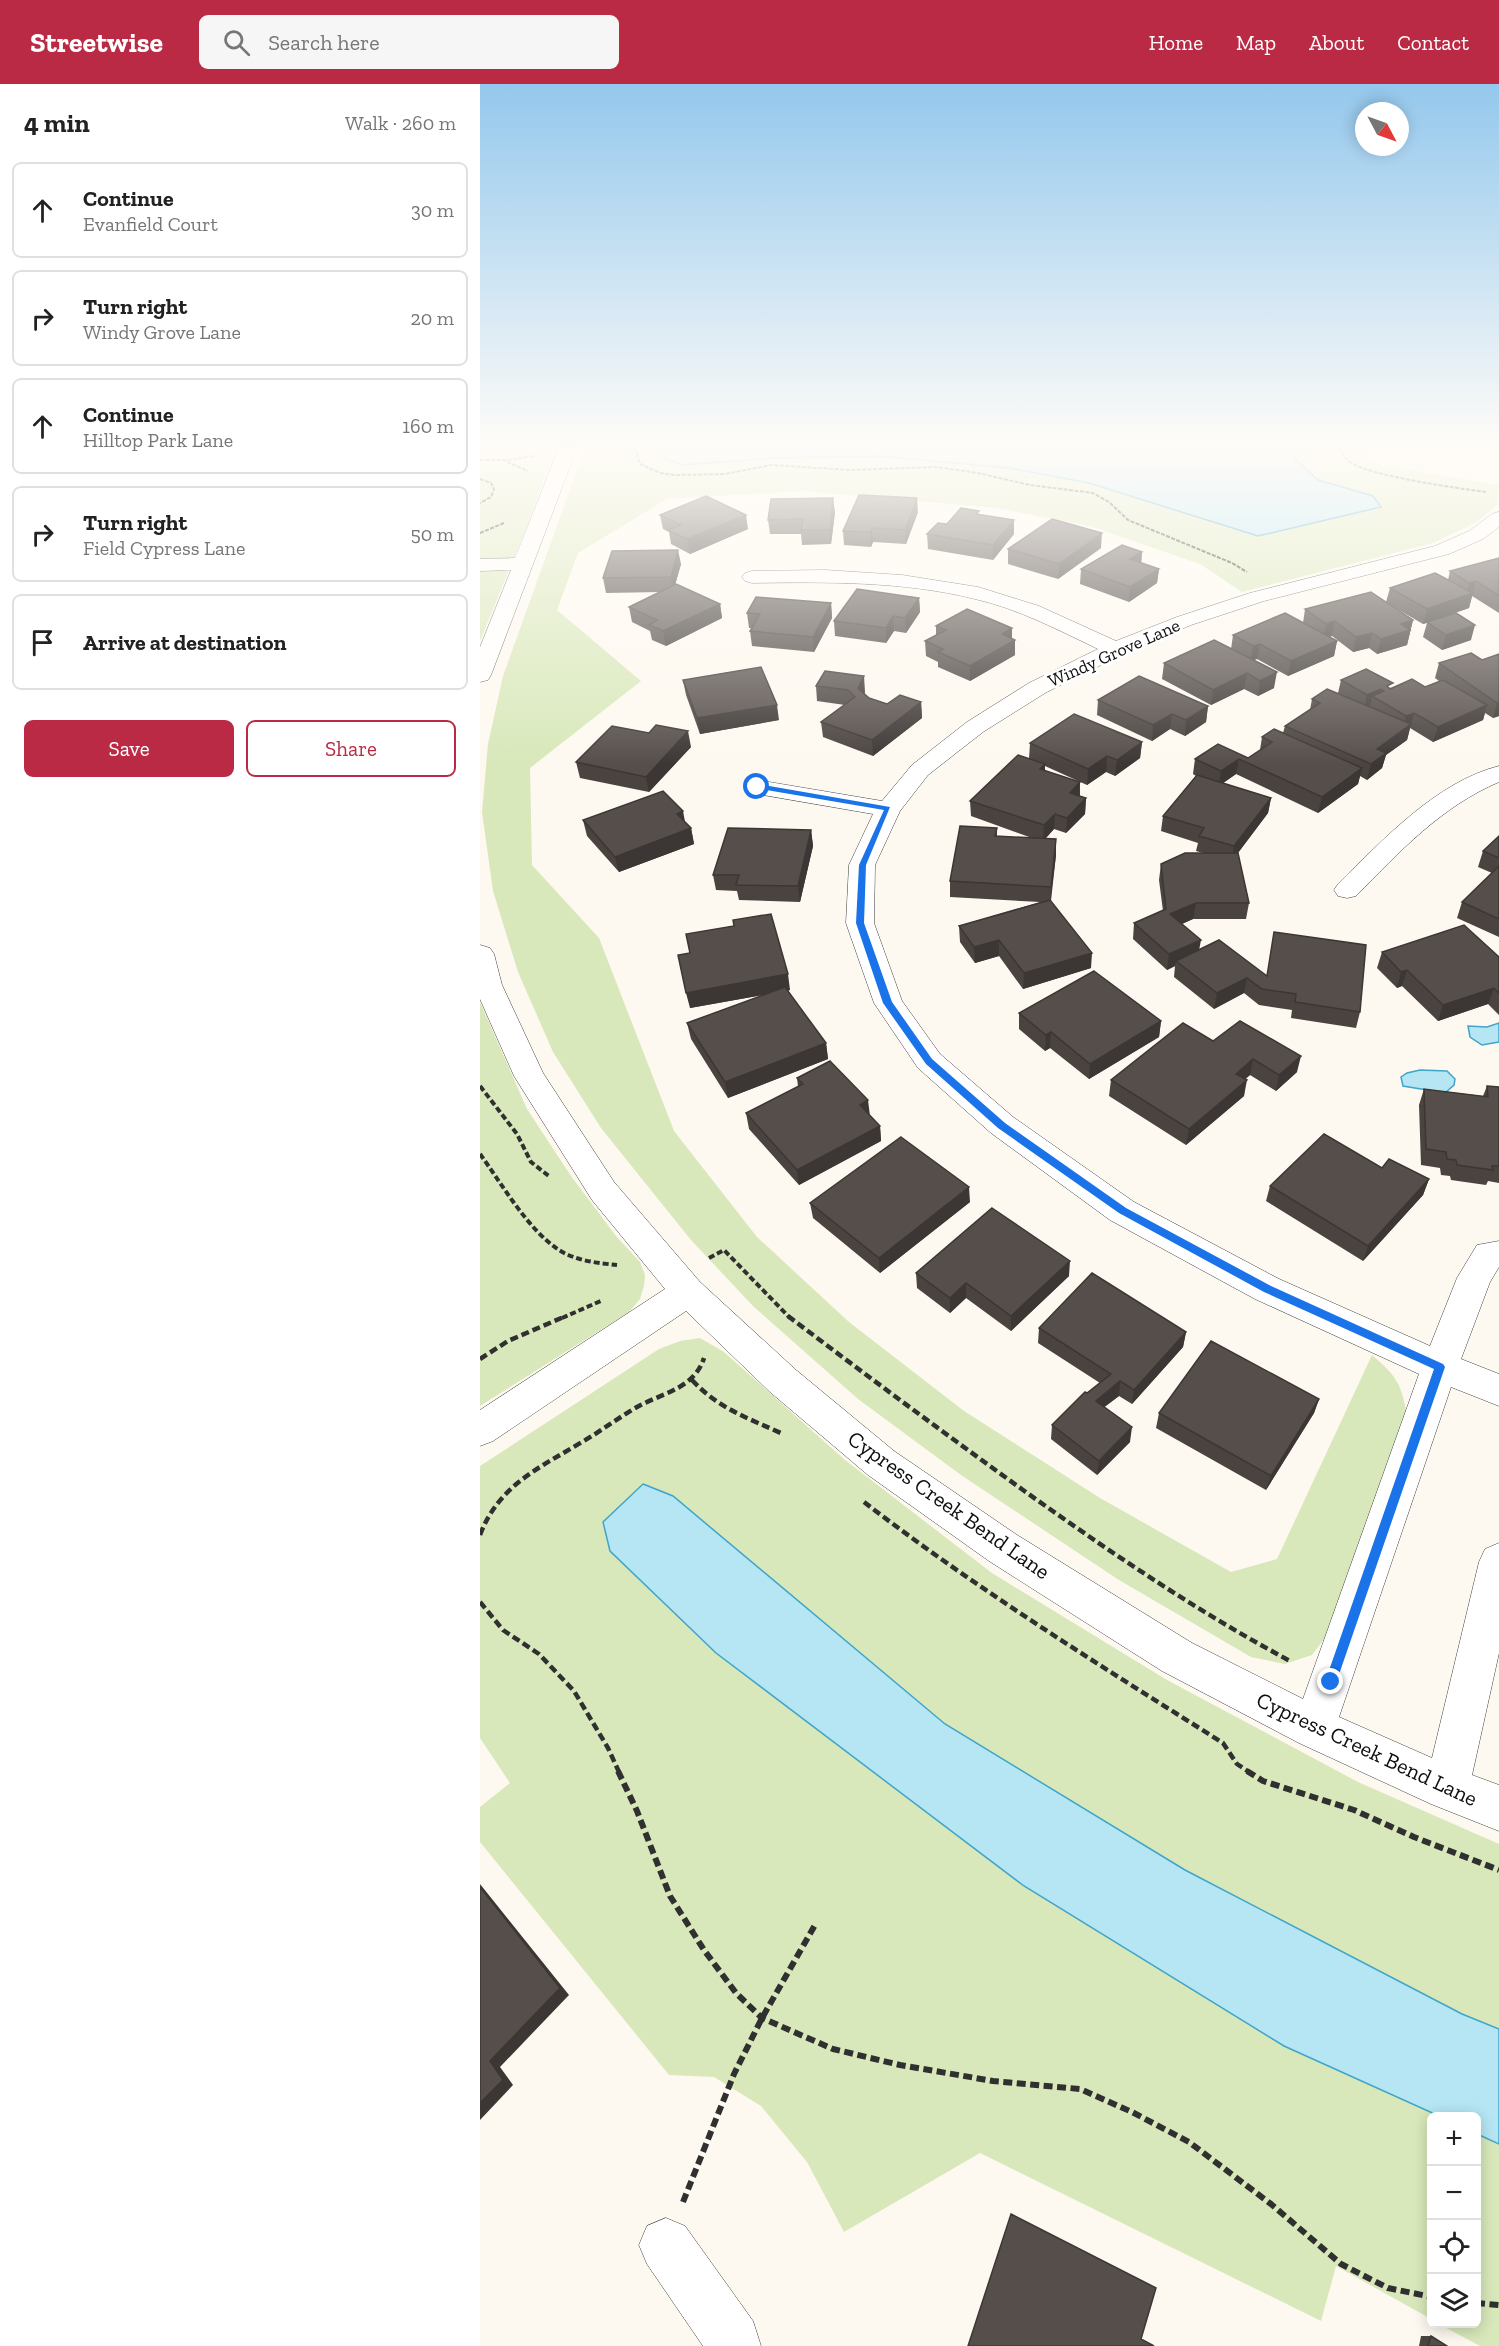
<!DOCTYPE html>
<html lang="en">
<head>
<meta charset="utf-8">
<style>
	body { margin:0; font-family:"Zilla Slab",serif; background:#f6f6f6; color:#222 }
	.controls { position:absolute; right:18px; bottom:18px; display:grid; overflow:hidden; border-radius:9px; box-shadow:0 3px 15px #0003 }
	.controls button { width:54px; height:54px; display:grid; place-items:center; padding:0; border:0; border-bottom:2px solid #e0e0e0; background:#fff; color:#222; font:30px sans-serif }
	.compass { position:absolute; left:875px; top:18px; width:54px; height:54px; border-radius:50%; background:#fff; box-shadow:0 3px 15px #0003; rotate:131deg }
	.stop { position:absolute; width:18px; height:18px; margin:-14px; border:4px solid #1a73e8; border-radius:50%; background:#fff }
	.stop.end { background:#1a73e8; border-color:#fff; box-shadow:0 2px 6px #0008 }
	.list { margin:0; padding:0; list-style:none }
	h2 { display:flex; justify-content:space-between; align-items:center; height:78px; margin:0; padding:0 24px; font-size:26px }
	h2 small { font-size:20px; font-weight:400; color:#767676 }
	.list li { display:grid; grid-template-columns:39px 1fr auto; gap:18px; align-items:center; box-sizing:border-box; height:96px; margin:0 12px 12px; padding:0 12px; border:2px solid #e0e0e0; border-radius:9px }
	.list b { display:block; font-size:22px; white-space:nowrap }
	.list p { margin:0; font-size:20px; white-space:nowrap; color:#767676 }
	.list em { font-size:20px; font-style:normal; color:#767676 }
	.actions { display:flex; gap:12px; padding:18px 24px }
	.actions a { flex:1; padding:14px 0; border:2px solid #ba2a44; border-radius:9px; text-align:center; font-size:21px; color:#ba2a44 }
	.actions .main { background:#ba2a44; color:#fff }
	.icon { flex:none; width:33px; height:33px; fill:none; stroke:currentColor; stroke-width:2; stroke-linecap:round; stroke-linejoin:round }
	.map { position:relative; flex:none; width:1019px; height:2262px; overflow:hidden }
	header { display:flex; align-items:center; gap:36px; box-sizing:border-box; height:84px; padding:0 30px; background:#ba2a44; color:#fff }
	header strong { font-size:28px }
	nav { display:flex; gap:33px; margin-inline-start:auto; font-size:21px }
	.search { width:420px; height:54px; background:#f6f6f6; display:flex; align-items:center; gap:15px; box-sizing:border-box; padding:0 21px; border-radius:9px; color:#767676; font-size:22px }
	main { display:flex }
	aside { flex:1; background:#fff }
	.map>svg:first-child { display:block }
	.green { fill:#d8e8ba }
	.water { fill:#b6e5f4; stroke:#3fa5c9; stroke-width:1.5 }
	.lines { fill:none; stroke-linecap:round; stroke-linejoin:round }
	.minor-casing { stroke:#414141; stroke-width:1 }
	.path-far3 { stroke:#303030; stroke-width:2; stroke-dasharray:4 1.5; stroke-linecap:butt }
	.path-far2 { stroke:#303030; stroke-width:4; stroke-dasharray:6 3; stroke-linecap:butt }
	.path-far1 { stroke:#303030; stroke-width:4.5; stroke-dasharray:8 4; stroke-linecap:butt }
	.path { stroke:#303030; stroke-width:6; stroke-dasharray:9 4.5; stroke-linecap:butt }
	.minor { fill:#fff; fill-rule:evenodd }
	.wall { fill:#4a4340 }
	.shaded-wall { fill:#3c3734 }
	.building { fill:#564e4b; stroke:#3c3734; stroke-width:1.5 }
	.route { fill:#1a73e8 }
	.labels { text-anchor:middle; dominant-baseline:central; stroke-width:6; stroke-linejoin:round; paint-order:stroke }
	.far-street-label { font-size:18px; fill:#0e0e0e; stroke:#fff }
	.street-label { font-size:22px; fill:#0e0e0e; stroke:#fff }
</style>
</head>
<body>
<header>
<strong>Streetwise</strong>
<div class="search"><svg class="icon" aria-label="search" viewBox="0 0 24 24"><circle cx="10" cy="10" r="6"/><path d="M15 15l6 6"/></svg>Search here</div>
<nav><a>Home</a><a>Map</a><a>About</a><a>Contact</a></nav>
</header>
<main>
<aside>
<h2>4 min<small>Walk · 260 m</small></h2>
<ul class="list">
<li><svg class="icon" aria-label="ahead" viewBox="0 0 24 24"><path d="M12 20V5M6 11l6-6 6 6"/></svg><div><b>Continue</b><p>Evanfield Court</p></div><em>30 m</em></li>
<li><svg class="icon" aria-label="right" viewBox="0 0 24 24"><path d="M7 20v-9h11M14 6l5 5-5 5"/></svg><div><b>Turn right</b><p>Windy Grove Lane</p></div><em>20 m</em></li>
<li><svg class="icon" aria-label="ahead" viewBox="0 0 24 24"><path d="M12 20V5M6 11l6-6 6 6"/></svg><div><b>Continue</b><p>Hilltop Park Lane</p></div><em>160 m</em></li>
<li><svg class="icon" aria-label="right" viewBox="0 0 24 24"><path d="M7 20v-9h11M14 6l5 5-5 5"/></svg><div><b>Turn right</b><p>Field Cypress Lane</p></div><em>50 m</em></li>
<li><svg class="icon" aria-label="arrive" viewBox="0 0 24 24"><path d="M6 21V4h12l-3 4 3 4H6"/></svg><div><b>Arrive at destination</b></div></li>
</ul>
<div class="actions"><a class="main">Save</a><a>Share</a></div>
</aside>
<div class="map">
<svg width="1019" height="2262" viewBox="0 0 1019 2262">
	<rect width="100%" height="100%" fill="#fef9f0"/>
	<path class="green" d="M0 364H76L43 452 0 557Z
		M105 364H887L889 374 903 381 1019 401 1017 421 997 438 953 459 762 508 720 480 610 442 517 424 322 407 187 415 98 469 77 526 161 597 50 684 52 781 119 854 194 1047 277 1153 369 1238 484 1327 620 1414 751 1488 797 1475 892 1271C914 1290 921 1298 926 1326L850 1547 832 1571 805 1580 771 1573 639 1496 481 1391 378 1315 273 1222 211 1156 121 1044 73 968 38 888 13 807 2 728 8 660 23 592Z
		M0 918 47 1025 91 1092 136 1152 160 1178 165 1191 164 1202 160 1215 149 1228 0 1322Z
		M220 1254 244 1268 365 1376 512 1489 687 1596 878 1698 1019 1760V2262H1000L959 2240H996V2032H952L951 2235 856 2182 841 2237 500 2069 364 2148 327 2078 281 2022 234 1993 189 1991 0 1758V1723L30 1699 0 1654V1382L179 1265 200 1257Z"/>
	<path class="water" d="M187 364H814L815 375 838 396 893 412 901 423 778 452 609 399 529 384 398 372 293 374 202 381 186 375Z
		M1019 939V958L1002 961 990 953 988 942 1007 943Z
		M940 986 967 987 975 995 974 1001 965 1009 923 1002 921 993 927 989Z
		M163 1400 193 1412 465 1640 705 1786 982 1930 1019 1945V2060L997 2050 996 2032H959L804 1962 544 1802 236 1569 130 1467 123 1438Z"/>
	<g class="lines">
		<g class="minor-casing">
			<path id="minor" d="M79 364H97L11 591 8 596 0 598V563L31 486 0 487V475L35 474Z
				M1019 428V443L1003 455 969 470 784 517 711 541 643 570 565 609 503 648 448 691 420 727 395 781 394 839 422 917 460 970 533 1033 654 1118 799 1195 950 1262 977 1194 997 1161 1019 1157V1183L1010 1198 981 1275 1019 1290V1322L971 1303 859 1633 952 1674 999 1478 1005 1465 1019 1459V1569L992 1691 1019 1701V1747L951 1720 819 1659 682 1587 509 1477 388 1391 290 1308 206 1227 13 1357 0 1362V1326L185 1205 112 1116 34 992 0 915V861L10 864 14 870 22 901 63 989 134 1098 220 1198 316 1286 414 1367 537 1451 712 1559 823 1615 939 1290 775 1215 630 1136 511 1049 438 984 394 919 366 839 369 781 393 730 277 710 268 708 265 703 268 698 277 696 402 717 432 681 487 638 549 599 618 565C578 546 539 525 495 515 423 497 346 498 272 499L265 497 262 493 265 489 272 487 345 486 422 491 498 503 559 522 636 557 697 533 770 509 955 462 989 447 1012 430Z
				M1019 682V698C962 722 919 768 876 812L867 814 858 812 854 806 858 800C903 756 956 698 1019 682Z
				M186 2134 205 2142 273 2237 281 2262H223L167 2180 159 2161 167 2142Z"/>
		</g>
		<path class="path-far3" d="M155 364 160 380 180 389 195 391 245 390 291 381 370 386 456 383 498 389 550 401 613 409 629 418 648 436 752 479 767 488
			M859 364C861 367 864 373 867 376 885 392 978 404 1006 408
			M0 376H29L53 372
			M27 378 48 387
			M0 395 11 399 14 405 11 413 0 419
			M0 449 24 439"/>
		<path class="path-far2" d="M0 1002 37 1050 51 1078 70 1093
			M0 1070C22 1100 48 1146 79 1166 96 1177 118 1179 137 1181
			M229 1174 244 1166 310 1234
			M82 1234 123 1216"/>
		<path class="path-far1" d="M308 1232C386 1291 464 1349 543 1406 630 1468 718 1528 812 1578
			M0 1275 28 1257 86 1232
			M212 1296C239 1325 268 1334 303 1350
			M384 1418C498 1506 621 1582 743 1659L757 1680 769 1688
			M0 1451C19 1401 59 1384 102 1358 121 1347 138 1334 157 1323 182 1309 214 1305 224 1274
			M0 1518 23 1546 59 1570 94 1607 128 1664 139 1688"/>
		<path class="path" d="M138 1687 157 1727 190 1812 224 1866 256 1909 282 1934 353 1965 420 1981 513 1997 600 2005 652 2028 709 2058 791 2120 861 2180 908 2204 952 2213
			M767 1687 783 1697 874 1726 934 1753 1019 1786
			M203 2118 254 1990 282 1934 335 1841
			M996 2219 1019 2221"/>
		<use href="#minor" class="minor"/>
	</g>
	<path class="wall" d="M355 428 351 460 322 461 321 450H290L288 436Z
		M438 428 426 460 393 458 391 463 364 461 363 447Z
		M499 430 534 450 513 476 448 465 447 450 467 440Z
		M180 431 268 445 210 470 191 460 189 448 183 445Z
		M621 464 578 495 528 480V465Z
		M662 468 661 479 679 485 677 499 649 518 600 500 601 485Z
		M1019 474V529L992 512 989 524 954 536 991 556 962 566 943 553 947 539 943 540 912 522 933 536 927 561 897 570 889 564 873 568 852 552 849 553 857 557 854 572 808 592 777 575 773 576 794 604 778 612 764 605 731 621 682 595 684 579 751 565 753 551 823 539 825 525 906 518 910 504 968 496 970 487Z
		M201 480 195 501 240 520 242 534 186 562 172 556 170 547 152 538 149 523 181 508 126 509 123 494Z
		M439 514 440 528 426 549 414 547 406 559 355 552 354 537Z
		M351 519 352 534 334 568 272 562 270 547 272 544H269L267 529Z
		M456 542 532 544V555L535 556V571L490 597 458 583V578L446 572 445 557 456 551Z
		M1019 570V632L1013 634 1005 629 1003 636 953 658 930 644 927 656 906 671 902 684 887 696 880 692 878 700 838 729 756 690 743 699 791 714 788 729 758 769 769 819 766 835H713L702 840 719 866 787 892 794 848 880 928 876 944 811 934 812 926 779 921 764 909 734 925 694 893 695 882 687 886 653 855 654 839 683 827 679 796 681 780 723 769 716 767 718 759 681 747 683 732 716 692 713 690 715 675 768 674 780 666 782 653 803 649 805 642 830 626 832 615 858 609 861 596 912 604 945 603 959 597 955 594 959 579 1002 576Z
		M203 596 299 636 220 650 206 611Z
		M336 602 385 608 384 610 389 614 407 620 441 618 442 634 393 672 343 653 341 638 365 621 337 617Z
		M618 616 728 622 726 638 705 652 690 645 672 657 617 631Z
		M662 658 660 674 635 692 626 688 607 701 565 682V687L600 698V712L606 714 605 730 586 749 574 745 566 754 576 755V771L571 817 611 884 543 905 519 872 495 879 480 858 479 842 560 818 470 813V797L517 744V752L552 754 491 732 490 717 549 675 550 659Z
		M211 663 169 708 100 694 96 678Z
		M103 736 211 744 214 760 139 788 107 752Z
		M331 746 333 762 320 818 259 816 257 807 236 806 233 791Z
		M1019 752V853L977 834 982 818 1012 789 998 783 1003 767Z
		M253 836 310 906 307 907 346 959 348 975 248 1014 211 955 207 939 283 911 210 924V869L254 842Z
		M902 868 1019 873V931L1008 920 958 937 922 902 917 904 897 884Z
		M539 929 681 937 679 953 609 995 570 964 565 967 539 945Z
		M733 957 817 988 796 1007 770 991 765 995 764 1012 706 1061 629 1012 631 996Z
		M317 994 400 1042 401 1057 319 1101 269 1045 266 1029 318 1003Z
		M1007 1002 1019 1003V1099L1008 1097 1006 1101 971 1096 970 1092 961 1091 960 1084 941 1081 939 1021 944 1005 1003 1012Z
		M902 1084 949 1095 943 1111 883 1177 786 1117 790 1102Z
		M490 1118 400 1189 333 1134 330 1119Z
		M436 1189 589 1192 531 1247 486 1214 470 1229 437 1204Z
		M559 1244 706 1248 703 1263 652 1320 639 1312 624 1323 650 1358 617 1391 571 1355 572 1341 620 1299 558 1259Z
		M839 1315 834 1329 786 1406 676 1344 679 1329Z
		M941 2252H951L967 2262H939Z"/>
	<path class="shaded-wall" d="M353 414 355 428 351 460 350 446Z
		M437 414 438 428 426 460 425 446Z
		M266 431 268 445 210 470 207 455Z
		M534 436V450L513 476V461Z
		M392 444 393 458 391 463 390 448Z
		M622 449 621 464 578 495 579 480Z
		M198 466 201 480 193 508 191 493Z
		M662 468 661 482 650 475Z
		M679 485 677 499 649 518 650 503Z
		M996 497 989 524 943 540 947 525 986 512 989 499Z
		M439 514 440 528 426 549 425 534Z
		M351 519 352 534 334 568 333 553Z
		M240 520 242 534 186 562 183 547Z
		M413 532 414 547 406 559V544Z
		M933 536 927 561 897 570 901 555 921 540Z
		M855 537 852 552 843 555 846 540Z
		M995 541 991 556 962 566 966 551Z
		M532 544V558L535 556V571L490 597V582L522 550Z
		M892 549 889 564 873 568 876 553Z
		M857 557 854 572 808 592 811 577Z
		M780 560 777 575 771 577 773 562Z
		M797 588 794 604 778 612 780 597Z
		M767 589 764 605 731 621 733 606Z
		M384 592 385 608 379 619 378 604Z
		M901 605 899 616 892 612 890 624 884 626 887 611Z
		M441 618 442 634 393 672 392 656Z
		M1019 618V632L1013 634 1017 619Z
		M297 621 299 636 220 650 217 634Z
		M1007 621 1003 636 953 658 958 643Z
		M728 622 726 638 705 652 706 636Z
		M934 629 927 656 906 671 902 684 887 696 891 680 897 665 923 646 926 632Z
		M692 630 690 645 672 657 673 641Z
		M208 647 211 663 169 708 166 693Z
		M662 658 660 674 635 692 637 676Z
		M627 672 626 688 607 701 608 685Z
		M759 675 756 690 739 702 741 687Z
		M565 680V696L560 685Z
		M882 684 878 700 838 729 842 713Z
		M600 698 599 714 590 709Z
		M606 714 605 730 586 749 587 734Z
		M791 714 788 729 751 778 754 762Z
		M203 727 206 743 197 730Z
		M575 730 574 745 563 757 564 741Z
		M211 744 214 760 139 788 135 773Z
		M331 746 333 762 320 818 318 802Z
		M576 755V771L570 819 571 803Z
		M716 819 713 835 688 846 690 830Z
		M519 856V872L495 879 494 863Z
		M721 856 718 872 696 877 695 882 687 886 689 870Z
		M612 869 611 884 543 905 544 889Z
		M927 886 922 902 917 904 921 888Z
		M308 890 310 906 210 924 206 909Z
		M767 894 764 909 734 925 737 909Z
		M1014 904 1008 920 958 937 963 921Z
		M681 937 679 953 609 995 610 980Z
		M571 948 570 964 565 967 566 951Z
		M346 959 348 975 248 1014 245 998Z
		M821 972 817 988 796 1007 799 991Z
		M773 975 770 991 753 1006 756 990Z
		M767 996 764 1012 706 1061 709 1045Z
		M388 1016 390 1032 380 1021Z
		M400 1042 401 1057 319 1101 317 1086Z
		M949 1095 943 1111 883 1177 888 1162Z
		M489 1103 490 1118 400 1189 399 1174Z
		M590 1177 589 1192 531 1247V1232Z
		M486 1199V1214L470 1229V1214Z
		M706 1248 703 1263 652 1320 654 1306Z
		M640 1297 639 1312 614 1331 616 1317Z
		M839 1315 834 1329 786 1406 791 1392Z
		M652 1343 650 1358 617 1391 619 1377Z
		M0 1800 89 1911 20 1983 33 2001 0 2036V2019L10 1977Z"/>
	<path class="building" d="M379 411 437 414 425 446 392 444 390 448 363 447Z
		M226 412 266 431 207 455 188 446 201 441 180 431Z
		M353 414 350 446H321L323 435 288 436 291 415Z
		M481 424 499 427 496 430 534 436 513 461 447 450 458 439 467 440Z
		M572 435 622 449 579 480 528 465Z
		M642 461 662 468 650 475 679 485 650 503 601 485Z
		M198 466 191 493 123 494 132 467Z
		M1019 474V512L996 497 989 499 970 487Z
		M955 489 993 509 947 525 910 504Z
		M196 500 240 520 183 547 169 541 177 536 149 523Z
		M377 505 439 514 425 534 413 532 406 544 354 537Z
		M891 508 933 536 921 540 930 546 901 555 892 549 876 553 855 537 846 540 825 525Z
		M276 513 351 519 333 553 270 547 280 530 267 529Z
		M487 525 532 544 522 550 535 556 490 582 458 568 463 565 445 557 466 546 456 542Z
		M805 529 857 557 811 577 780 560 773 562 753 551Z
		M976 529 995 541 966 551 947 538Z
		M734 556 797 588 780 597 767 589 733 606 684 579Z
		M991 569 1002 576 1019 570V618L1017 619 959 579Z
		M281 583 297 621 217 634 203 596Z
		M886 585 913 599 907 602 910 605 932 595 945 603 963 596 1007 621 958 643 934 629 926 632 892 612 904 607 901 605 887 611 861 596Z
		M345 587 384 592 378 604 389 614 407 620 420 611 441 618 392 656 341 638 375 613 368 606 336 602Z
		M659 592 728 622 706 636 692 630 673 641 618 616Z
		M847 605 931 640 897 665 906 669 891 680 805 642 840 619 832 615Z
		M594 630 662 658 637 676 627 672 608 685 550 659Z
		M176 641 208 647 166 693 96 678 132 642 169 649Z
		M794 645 882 684 842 713 759 675 741 687 715 675 738 660 768 674 792 658 782 653Z
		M538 671 565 680 560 685 600 698 590 709 606 714 587 734 575 730 564 741 490 717Z
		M717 691 791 714 754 762 719 752 724 744 683 732Z
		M183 707 203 727 197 730 211 744 135 773 103 736Z
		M480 742 517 744 515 752 576 755 571 803 470 797Z
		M248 744 331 746 318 802 256 801 259 791H233Z
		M1019 752V774L1003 767Z
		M705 769H758L769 819H716L690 830 721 856 689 870 654 839 686 825 681 780Z
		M1019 782V835L982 818Z
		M570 816 612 869 544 889 519 856 494 863 479 842Z
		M291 830 308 890 206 909 198 871 210 869 206 850 254 842 253 836Z
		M984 841 1019 873V909L1014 904 963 921 927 886 921 888 902 868Z
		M794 848 886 861 880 928 815 918 816 910 782 905 767 894 737 909 696 877 739 856 787 892Z
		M614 887 681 937 610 980 571 948 566 951 539 929Z
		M305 903 346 959 245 998 207 939Z
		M760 937 821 972 799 991 773 975 756 990 767 996 709 1045 631 996 703 939 733 957Z
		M350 977 388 1016 380 1021 400 1042 317 1086 266 1029 323 1000 317 994Z
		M1007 1002 1019 1003V1082H1012L1013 1086 977 1081 976 1076 967 1075 966 1068 946 1065 944 1005 1008 1013Z
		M844 1050 902 1084 909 1075 949 1095 888 1162 790 1102Z
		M421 1053 489 1103 399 1174 330 1119Z
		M512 1124 590 1177 531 1232 486 1199 470 1214 436 1189Z
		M612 1189 706 1248 654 1306 640 1297 616 1317 652 1343 619 1377 572 1341 605 1308 607 1309 631 1290 559 1244Z
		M731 1257 839 1315 791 1392 679 1329Z
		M0 1803 80 1904 10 1977 23 1996 0 2019Z
		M531 2130 676 2204 661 2255 674 2262H488Z
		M951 2252 967 2262H948Z"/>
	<linearGradient id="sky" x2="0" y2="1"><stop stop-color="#94c8ed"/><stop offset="0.53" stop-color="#fffcf8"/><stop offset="1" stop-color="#fffcf8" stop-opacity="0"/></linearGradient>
	<rect width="1019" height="681" fill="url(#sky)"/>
	<path class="route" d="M277 700 410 723 386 781 384 839 412 918 452 975 525 1039 646 1124 791 1202 963 1280 965 1283 855 1602 851 1604 846 1602 845 1598 954 1285 784 1208 639 1129 518 1044 446 980 403 919 376 839 379 781 404 726 274 704Z"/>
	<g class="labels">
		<g class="far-street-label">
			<text transform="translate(634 569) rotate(-24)">Windy Grove Lane</text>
		</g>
		<g class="street-label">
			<text transform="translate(469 1421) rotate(35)">Cypress Creek Bend Lane</text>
			<text transform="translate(887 1665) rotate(25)">Cypress Creek Bend Lane</text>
		</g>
	</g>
</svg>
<div class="controls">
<button>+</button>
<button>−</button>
<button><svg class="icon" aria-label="locate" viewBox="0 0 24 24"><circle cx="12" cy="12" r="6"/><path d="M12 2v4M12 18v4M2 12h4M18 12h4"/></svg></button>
<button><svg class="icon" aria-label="layers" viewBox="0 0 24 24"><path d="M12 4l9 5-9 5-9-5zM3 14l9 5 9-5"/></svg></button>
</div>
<svg class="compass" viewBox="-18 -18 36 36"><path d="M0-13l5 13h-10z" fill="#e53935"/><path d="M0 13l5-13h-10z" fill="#767676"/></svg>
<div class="stop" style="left:277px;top:703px"></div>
<div class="stop end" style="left:851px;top:1598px"></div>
</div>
</main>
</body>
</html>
